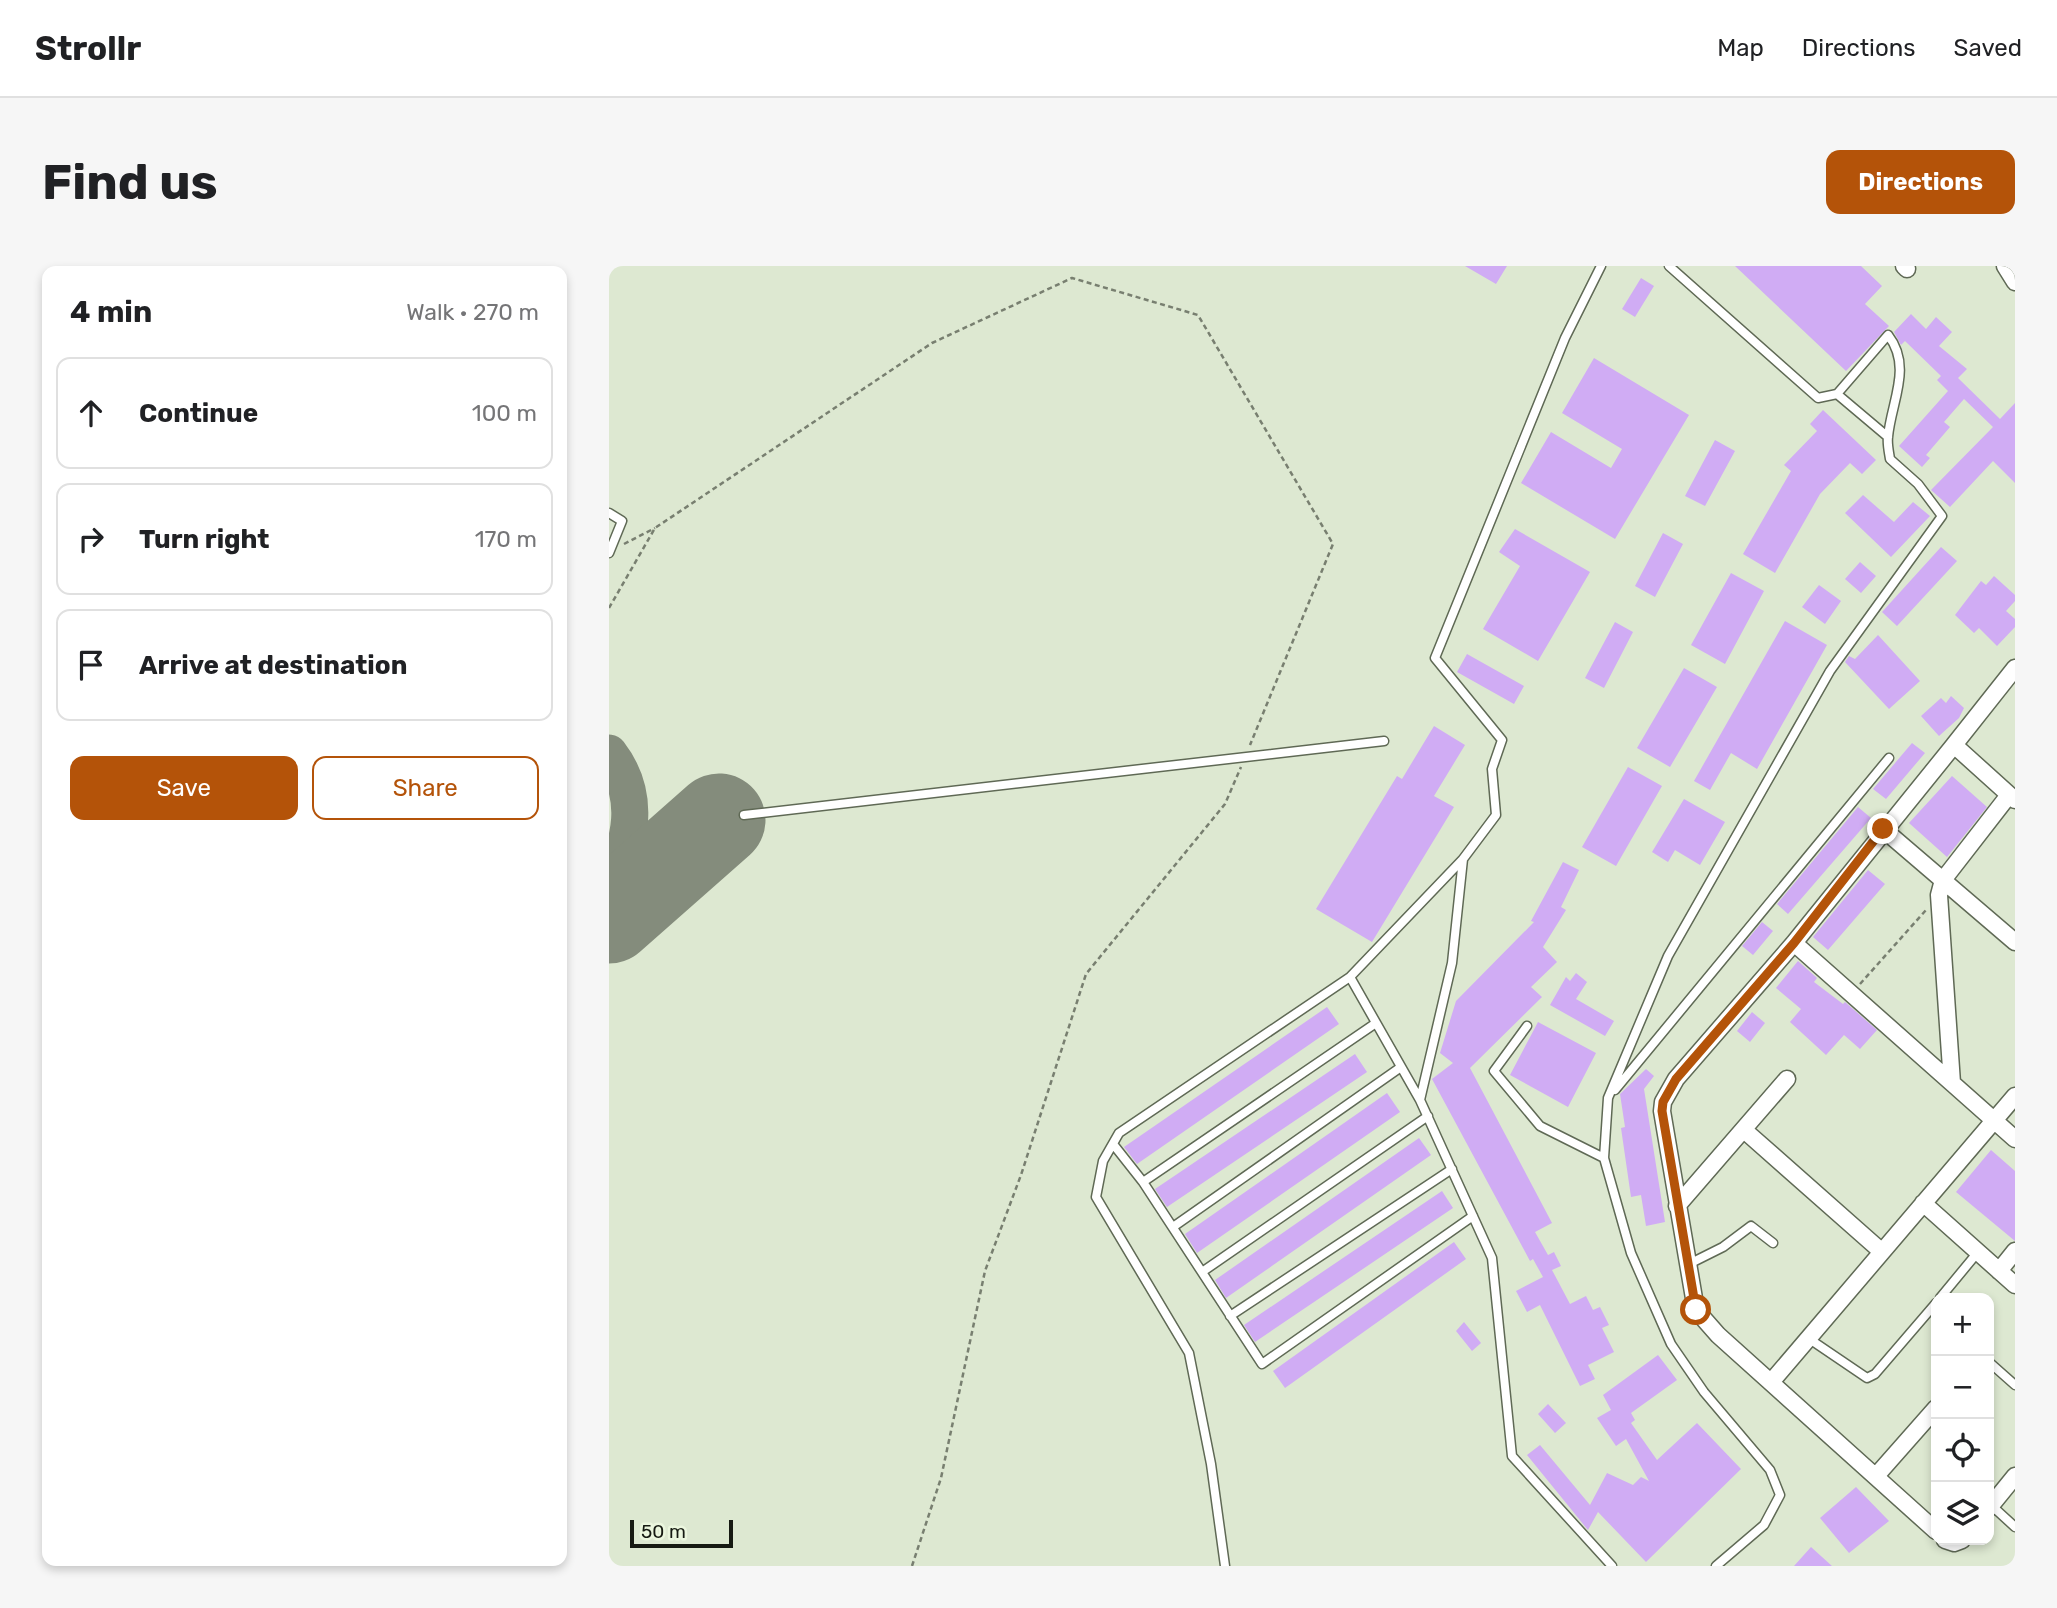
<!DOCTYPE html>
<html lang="en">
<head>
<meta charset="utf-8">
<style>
	body { margin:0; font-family:Rubik,sans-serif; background:#f6f6f6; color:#202124 }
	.controls { position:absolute; right:21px; bottom:21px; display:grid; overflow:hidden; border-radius:14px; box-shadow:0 4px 10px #0003 }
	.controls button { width:63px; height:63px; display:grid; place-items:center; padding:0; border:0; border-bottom:2px solid #e0e0e0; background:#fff; color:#202124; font:35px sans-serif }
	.scale { position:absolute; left:21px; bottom:18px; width:103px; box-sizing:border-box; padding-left:7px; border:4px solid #161a12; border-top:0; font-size:19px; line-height:24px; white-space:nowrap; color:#161a12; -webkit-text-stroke:5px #ebf6de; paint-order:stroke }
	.stop { position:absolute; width:21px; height:21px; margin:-16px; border:5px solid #b45309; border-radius:50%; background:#fff }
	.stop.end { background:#b45309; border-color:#fff; box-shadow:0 2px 7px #0008 }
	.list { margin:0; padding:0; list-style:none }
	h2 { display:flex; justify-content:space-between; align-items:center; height:91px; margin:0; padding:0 28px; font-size:30px }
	h2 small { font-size:23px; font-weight:400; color:#757577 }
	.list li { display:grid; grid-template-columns:46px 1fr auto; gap:21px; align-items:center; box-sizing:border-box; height:112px; margin:0 14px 14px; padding:0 14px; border:2px solid #e0e0e0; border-radius:14px }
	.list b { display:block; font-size:26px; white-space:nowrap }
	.list em { font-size:23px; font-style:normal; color:#757577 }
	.actions { display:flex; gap:14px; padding:21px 28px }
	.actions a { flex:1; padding:16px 0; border:2px solid #b45309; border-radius:14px; text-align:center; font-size:24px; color:#b45309 }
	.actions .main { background:#b45309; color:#fff }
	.icon { flex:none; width:38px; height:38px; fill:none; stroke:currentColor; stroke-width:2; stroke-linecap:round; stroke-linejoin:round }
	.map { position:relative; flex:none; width:1406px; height:1300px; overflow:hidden; border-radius:14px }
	header { display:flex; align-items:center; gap:42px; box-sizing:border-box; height:98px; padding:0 35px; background:#fff; border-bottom:2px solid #e0e0e0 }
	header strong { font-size:33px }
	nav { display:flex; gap:38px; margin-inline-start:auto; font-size:24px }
	.intro { display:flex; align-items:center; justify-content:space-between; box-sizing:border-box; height:168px; padding:0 42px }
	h1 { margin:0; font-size:49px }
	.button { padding:18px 32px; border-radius:14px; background:#b45309; color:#fff; font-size:24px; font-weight:700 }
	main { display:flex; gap:42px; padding:0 42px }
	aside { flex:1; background:#fff; border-radius:14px; box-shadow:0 4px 10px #0003 }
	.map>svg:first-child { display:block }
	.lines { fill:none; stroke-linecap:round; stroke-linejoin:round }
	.taxiway { stroke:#848c7c; stroke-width:37 }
	.runway { stroke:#848c7c; stroke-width:93 }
	.building { fill:#d0acf4 }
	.service-casing { stroke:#5f6955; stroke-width:11 }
	.minor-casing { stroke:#5f6955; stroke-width:19 }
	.path { stroke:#787f70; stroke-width:2.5; stroke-dasharray:5 3.5; stroke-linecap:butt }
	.service { stroke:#fff; stroke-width:8 }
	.minor { stroke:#fff; stroke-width:16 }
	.route { stroke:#b45309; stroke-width:9 }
</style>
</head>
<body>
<header>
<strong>Strollr</strong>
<nav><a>Map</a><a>Directions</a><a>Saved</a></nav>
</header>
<div class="intro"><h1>Find us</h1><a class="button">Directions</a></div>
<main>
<aside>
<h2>4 min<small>Walk · 270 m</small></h2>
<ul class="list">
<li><svg class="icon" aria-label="ahead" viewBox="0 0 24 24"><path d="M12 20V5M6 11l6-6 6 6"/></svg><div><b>Continue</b></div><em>100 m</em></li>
<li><svg class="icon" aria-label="right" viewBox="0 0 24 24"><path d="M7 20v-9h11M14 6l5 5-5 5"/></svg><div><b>Turn right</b></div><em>170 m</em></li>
<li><svg class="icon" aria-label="arrive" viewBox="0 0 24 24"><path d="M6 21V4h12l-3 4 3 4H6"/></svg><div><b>Arrive at destination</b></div></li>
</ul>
<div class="actions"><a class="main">Save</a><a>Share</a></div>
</aside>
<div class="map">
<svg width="1406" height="1300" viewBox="0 0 1406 1300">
	<rect width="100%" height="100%" fill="#dde8d1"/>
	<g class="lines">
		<path class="taxiway" d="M0 487C33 530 22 576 0 620"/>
		<path class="runway" d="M0 651 110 554"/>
	</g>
	<path class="building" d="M856 0H898L887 18Z
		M1126 0H1252L1273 20 1256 38 1280 60 1237 105Z
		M1032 12 1045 20 1026 51 1013 43Z
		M1302 48 1317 63 1327 51 1343 66 1330 80 1358 103 1349 112 1391 153 1406 137V217L1384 195 1341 241 1322 224 1384 161 1355 133 1335 156 1341 161 1317 189 1321 192 1313 201 1290 180 1339 125 1328 114 1332 110 1296 75 1292 79 1285 66Z
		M985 92 1080 149 1006 273 912 217 942 166 1002 202 1013 183 953 147Z
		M1214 144 1267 194 1253 208 1241 197 1211 228 1166 307 1134 288 1182 205 1175 199 1208 165 1201 158Z
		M1106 174 1126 185 1096 240 1076 230Z
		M1254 229 1285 256 1304 236 1321 250 1282 291 1236 247Z
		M906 263 981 306 929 395 874 363 911 300 890 286Z
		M1054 267 1074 278 1046 331 1026 320Z
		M1332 281 1348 295 1288 360 1273 346Z
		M1251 296 1267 310 1252 327 1236 313Z
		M1122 307 1155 325 1116 398 1082 379Z
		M1385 310 1406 329V335L1397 345 1406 353V361L1388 380 1370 362 1365 367 1346 349 1372 315 1377 319Z
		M1210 319 1232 335 1216 358 1193 341Z
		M1176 355 1218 379 1148 503 1122 487 1101 524 1085 515Z
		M1006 356 1024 366 995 422 976 412Z
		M1269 369 1311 415 1280 443 1236 396 1240 390 1246 393Z
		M858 388 915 420 905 438 848 406Z
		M1075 402 1108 421 1061 501 1028 482Z
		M1342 430 1355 442 1350 452 1330 470 1312 450 1332 432 1337 437Z
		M825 460 856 479 825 530 845 541 763 676 707 643 788 510 793 513Z
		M1303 477 1316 487 1277 533 1264 523Z
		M1019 501 1053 520 1007 600 973 581Z
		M1343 510 1378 541 1338 591 1300 557Z
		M1075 533 1116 556 1091 599 1066 584 1059 596 1043 586Z
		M1249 541 1262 552 1179 648 1168 638Z
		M954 596 970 604 952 641 957 644 934 681 948 696 922 721 933 731 861 802 943 957 926 966 939 989 945 986 952 1000 943 1004 961 1038 977 1030 984 1044 991 1041 1000 1059 993 1062 1005 1086 979 1099 986 1113 971 1120 931 1039 918 1046 907 1025 934 1011 924 993 921 995 823 813 844 797 831 787 847 735 925 656 922 655Z
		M1259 604 1276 618 1219 684 1204 671Z
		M1153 656 1164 665 1144 689 1133 680Z
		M1189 695 1208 712 1205 716 1234 738 1236 736 1268 764 1251 783 1235 769 1217 789 1181 756 1192 743 1167 722Z
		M967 707 978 716 967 733 1005 755 996 770 941 739 957 711 961 715Z
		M718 741 730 758 528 898 515 881Z
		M1143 746 1156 757 1141 776 1128 765Z
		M929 756 987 787 959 841 901 809Z
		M746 788 758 806 558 941 546 923Z
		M1037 803 1045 810 1035 823 1056 956 1037 960 1032 929 1022 931 1012 862 1016 861 1011 828Z
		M778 827 791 846 588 987 576 968Z
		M810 872 822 889 617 1032 606 1014Z
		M1382 884 1406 905V975L1347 926Z
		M833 925 844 942 646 1076 635 1059Z
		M845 976 857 993 676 1122 664 1105Z
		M855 1056 872 1077 863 1085 847 1065Z
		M1049 1089 1068 1114 1022 1147 1026 1154 1022 1157 1048 1194 1088 1157 1132 1203 1037 1296 989 1246 979 1264 918 1189 931 1179 981 1239 998 1207 1024 1219 1032 1211 1040 1215 1017 1173 1007 1180 988 1152 1002 1144 994 1129Z
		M939 1138 957 1157 946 1167 929 1148Z
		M1247 1221 1280 1255 1240 1287 1211 1252Z
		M1202 1281 1223 1300H1185Z"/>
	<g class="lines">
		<g class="service-casing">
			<path id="service" d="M1060 0 1209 132 1228 128 1279 69C1304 101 1282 136 1279 171 1278 178 1280 186 1281 193L1309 218 1333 250 1221 405 1059 690 999 832 995 892 1022 987 1062 1078 1095 1126 1161 1204 1171 1229 1155 1259 1107 1300
				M1228 128 1279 171
				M0 247 13 255 0 287
				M135 549 775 475
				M854 593 843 697 811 834 883 992 903 1190 1003 1300
				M741 711 811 834
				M918 760 885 805 931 860 995 892
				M1006 824 1280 492
				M504 878 534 916 767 757
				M534 916 653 1098 864 950
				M564 961 792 801
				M1078 999 1114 981 1142 960 1164 977
				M593 1006 819 850
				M1331 1032 1369 986
				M621 1050 843 903
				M1199 1072 1258 1112 1266 1108 1327 1037
				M1380 1096 1406 1119
				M1382 1239 1406 1261
				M616 1300 602 1198 580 1087 487 931 494 895 510 867 741 711 854 593 887 549 883 503 893 474 826 392 956 72 992 0"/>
		</g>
		<g class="minor-casing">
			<path id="minor" d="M1295 0 1298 3
				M1396 0 1406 16
				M1345 479 1406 402
				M1274 563 1406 676
				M1185 677 1406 873
				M1343 817 1330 629 1334 614 1400 529
				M1135 864 1272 985
				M1314 937 1406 1019
				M1068 940 1178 813
				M1390 1005 1406 985
				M1163 1115 1406 830
				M1267 1210 1327 1142
				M1380 1242 1406 1210
				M1327 1265 1109 1069 1087 1044 1053 845 1054 836 1067 813 1185 677 1345 479 1406 534
				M1336 1274 1345 1277 1353 1274"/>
		</g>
		<path class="path" d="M15 278 46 262
			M0 342 46 262 323 77 463 12 589 49 724 278 641 479
			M1251 718 1317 644
			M303 1300 332 1212 376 1005 412 909 477 708 616 538 632 501"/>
		<use href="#service" class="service"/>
		<use href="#minor" class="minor"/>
	</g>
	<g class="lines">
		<path class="route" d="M1087 1044 1053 845 1054 836 1067 813 1185 677 1274 563"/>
	</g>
</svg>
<div class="controls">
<button>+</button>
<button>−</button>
<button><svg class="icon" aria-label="locate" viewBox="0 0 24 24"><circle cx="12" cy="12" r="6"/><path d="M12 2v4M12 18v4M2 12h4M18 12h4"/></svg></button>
<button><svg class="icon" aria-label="layers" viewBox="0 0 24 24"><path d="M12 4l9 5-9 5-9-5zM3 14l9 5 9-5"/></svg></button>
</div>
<div class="scale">50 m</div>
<div class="stop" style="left:1087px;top:1044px"></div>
<div class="stop end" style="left:1274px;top:563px"></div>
</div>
</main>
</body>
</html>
